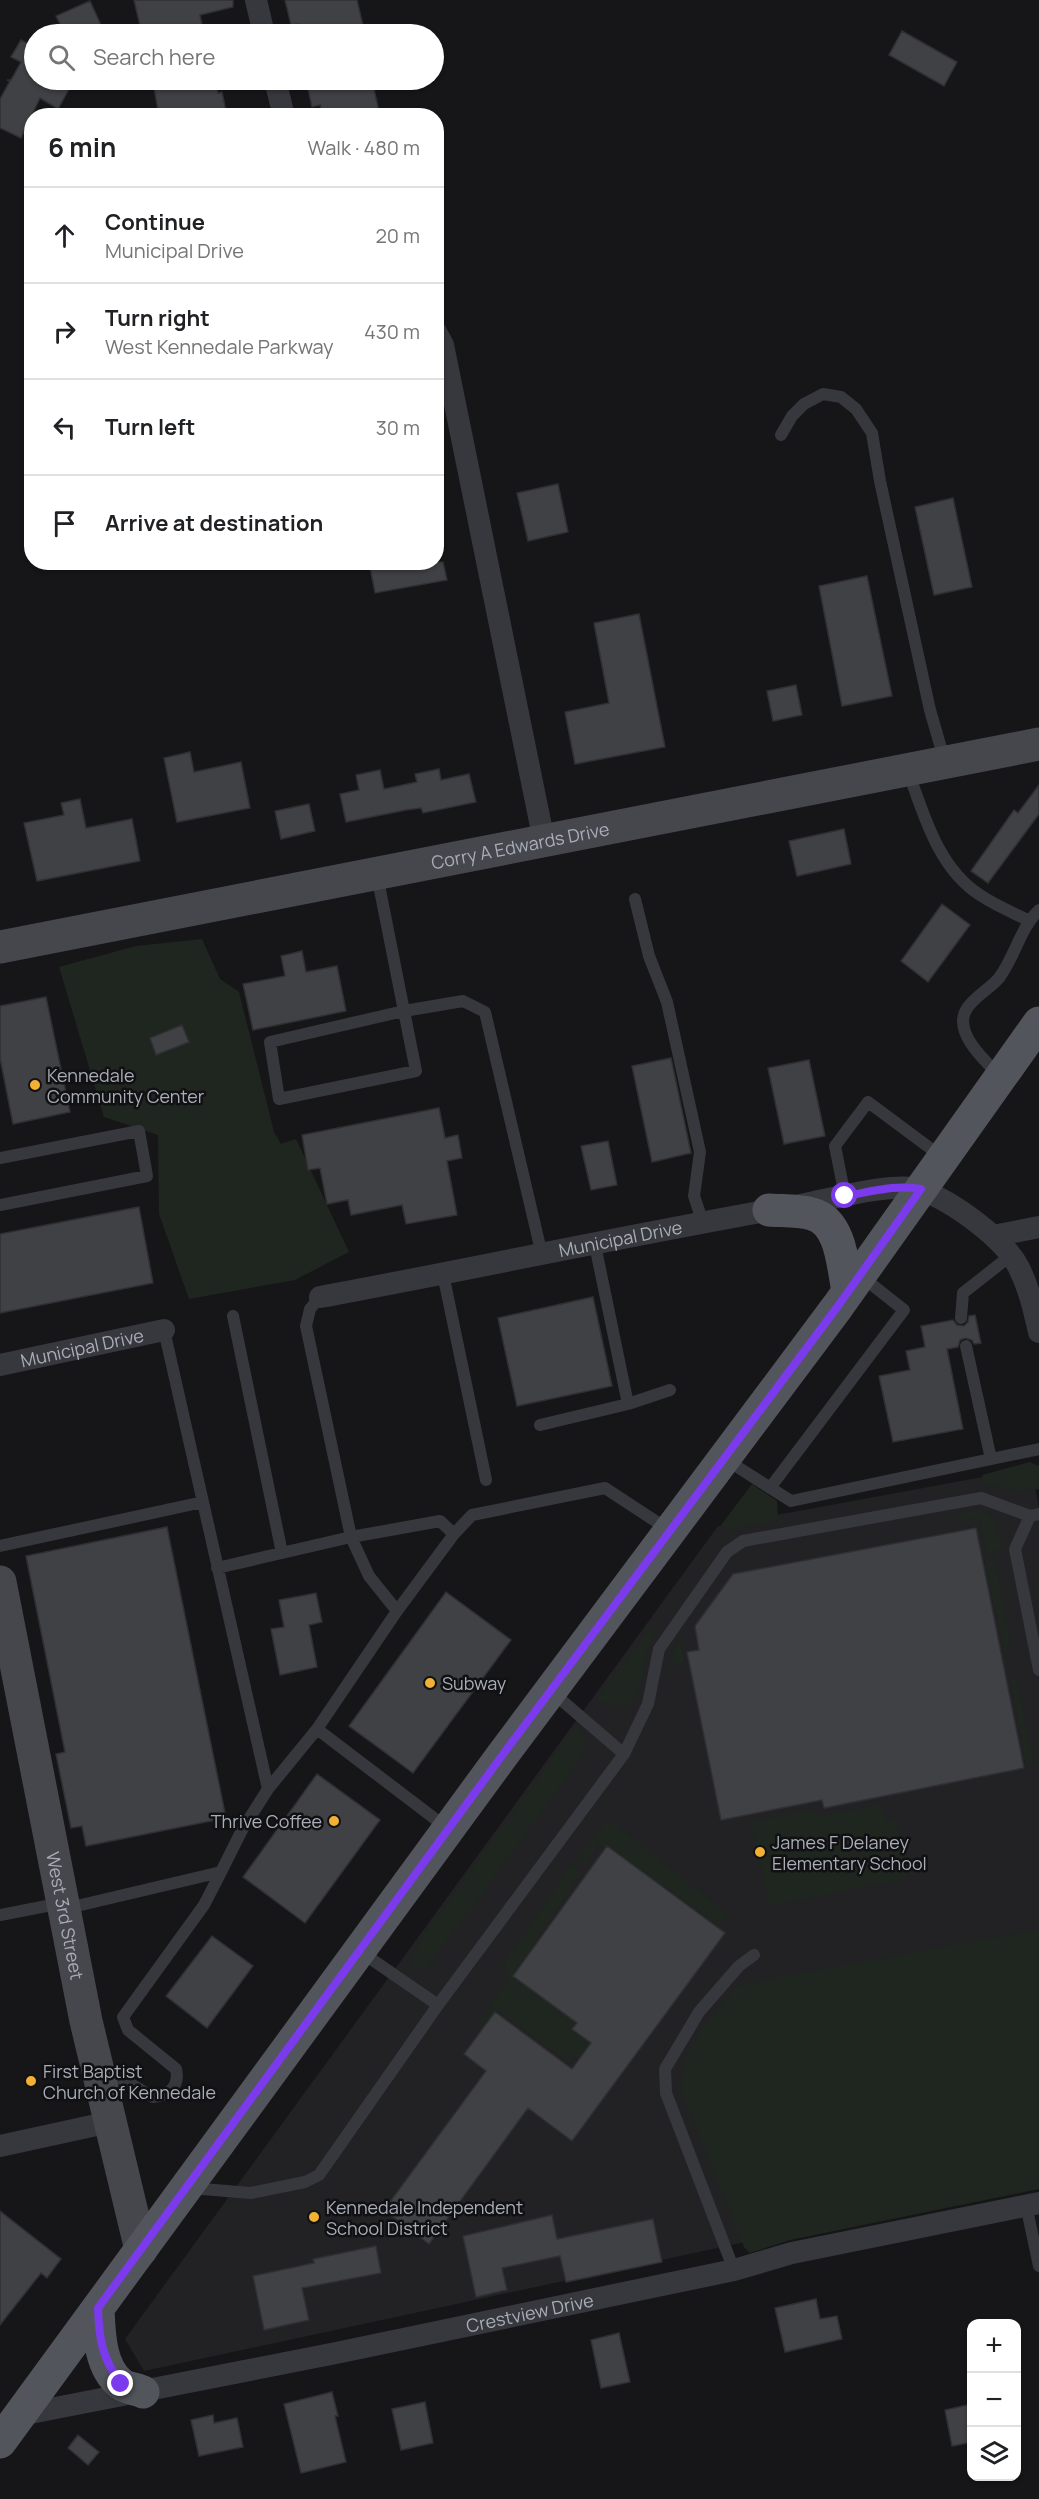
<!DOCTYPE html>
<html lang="en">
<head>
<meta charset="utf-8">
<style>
	body { margin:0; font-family:Manrope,sans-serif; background:#f6f6f6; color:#202124 }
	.controls { position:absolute; right:18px; bottom:18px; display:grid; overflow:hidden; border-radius:12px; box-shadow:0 2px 4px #0004 }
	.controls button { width:54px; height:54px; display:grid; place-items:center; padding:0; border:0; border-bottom:2px solid #e0e0e0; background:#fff; color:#202124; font:30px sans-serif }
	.stop { position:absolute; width:18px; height:18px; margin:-14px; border:4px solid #7c3aed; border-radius:50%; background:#fff }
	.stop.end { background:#7c3aed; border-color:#fff; box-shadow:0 2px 6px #0008 }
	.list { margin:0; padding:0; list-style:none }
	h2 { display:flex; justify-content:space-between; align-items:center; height:78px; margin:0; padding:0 24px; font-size:26px }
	h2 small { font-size:20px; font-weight:400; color:#757577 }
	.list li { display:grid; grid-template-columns:39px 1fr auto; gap:18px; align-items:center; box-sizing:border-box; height:96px; padding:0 24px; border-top:2px solid #e0e0e0 }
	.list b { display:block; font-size:22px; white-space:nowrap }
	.list p { margin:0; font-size:20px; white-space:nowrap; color:#757577 }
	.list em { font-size:20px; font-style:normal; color:#757577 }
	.icon { flex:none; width:33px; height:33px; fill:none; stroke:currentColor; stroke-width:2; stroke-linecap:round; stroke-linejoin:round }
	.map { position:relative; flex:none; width:1039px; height:2499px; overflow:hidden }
	.search { position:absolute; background:#fff; box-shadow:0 2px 4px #0004; left:24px; top:24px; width:420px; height:66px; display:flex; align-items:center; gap:15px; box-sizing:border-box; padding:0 21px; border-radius:33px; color:#757577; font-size:22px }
	.panel { position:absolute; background:#fff; box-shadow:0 2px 4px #0004; left:24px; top:108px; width:420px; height:462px; border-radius:24px }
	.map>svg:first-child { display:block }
	.built { fill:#222225 }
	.green { fill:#1e261f }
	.building { fill:#404145; stroke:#303034; stroke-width:1.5 }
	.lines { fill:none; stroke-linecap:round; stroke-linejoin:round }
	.lane { stroke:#37383d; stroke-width:12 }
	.street { stroke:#37383d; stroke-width:22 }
	.secondary { stroke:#45474d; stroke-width:33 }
	.primary { stroke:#53555c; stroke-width:33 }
	.route { stroke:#7c3aed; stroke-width:8 }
	.poi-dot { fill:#f2b134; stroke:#111113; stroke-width:2 }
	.labels { text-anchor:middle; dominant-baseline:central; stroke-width:5; stroke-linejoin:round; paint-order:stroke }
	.street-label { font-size:18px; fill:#a8adb8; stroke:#111113 }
	.poi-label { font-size:18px; fill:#a8adb8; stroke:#111113; text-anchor:start }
</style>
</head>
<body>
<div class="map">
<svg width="1039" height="2499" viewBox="0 0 1039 2499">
	<rect width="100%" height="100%" fill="#161618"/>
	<path class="built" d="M1031 1468 1039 1508V2179L144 2371 125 2339 718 1526Z"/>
	<path class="green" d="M202 939 220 979 239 992 274 1132 281 1144 296 1139 349 1252 295 1280 189 1299 159 1214 158 1135 104 1117 59 967 136 946Z
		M1030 1462 1039 1466V1489L1021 1491 984 1484 982 1475Z
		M752 1484 777 1501 778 1520 726 1530 721 1525Z
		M978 1510C998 1515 998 1532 1001 1549L987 1554 979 1517 954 1523 963 1513Z
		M995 1560 1011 1646 1004 1651 985 1562Z
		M657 1626C654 1633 650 1640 648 1648 644 1662 644 1680 637 1694 630 1709 609 1709 598 1698L651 1627Z
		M679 1637 685 1663 669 1669 668 1667Z
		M1010 1676 1017 1678 1034 1764 1026 1766Z
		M576 1727 584 1735 586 1744 576 1765 471 1909 422 1973 410 1963 424 1934Z
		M882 1804 885 1821 896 1819 908 1878 769 1906 751 1822 815 1809 817 1817Z
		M606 1821H611L728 1914 719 1926 607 1846 605 1849 598 1843 586 1863 579 1858Z
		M572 1864 581 1872 513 1976 577 2023 591 2043 579 2059 574 2056 569 2063 497 2010 484 2024 480 2021 507 1981 504 1963Z
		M1039 1929V2189L790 2240 750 2253 744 2247 682 2094 681 2075 685 2058 703 2027 738 1985Z"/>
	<path class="building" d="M134 0H233V7L200 15 204 34H142Z
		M285 0H357L365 34H301L298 24 291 25Z
		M90 1 105 34H65L56 16Z
		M902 31 957 62 944 86 889 55Z
		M34 38V80H74L58 109 40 98 21 138 0 128V99L10 81 7 80H11L21 62 11 57 21 40 31 45Z
		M195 80H216L218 93 222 92 227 116H159L154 88Z
		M306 80H372L380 116H322L320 105 312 107Z
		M558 484 568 532 528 541 517 493Z
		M953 498 972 587 934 595 915 507Z
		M369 562H443L447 580 375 593Z
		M867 576 892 696 842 706 819 586Z
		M639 614 665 747 575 764 565 712 609 703 594 623Z
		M796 685 802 715 773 721 767 691Z
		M190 752 194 772 241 762 250 808 177 822 164 758Z
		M439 769 441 780 469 774 476 802 423 813 421 808 406 810 346 822 340 794 359 790 356 775 380 770 384 789 417 782 415 774Z
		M1039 785V814L988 883 971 871 1014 810 1018 813Z
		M80 799 86 828 132 819 140 861 37 881 24 823 64 815 61 803Z
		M309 804 315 831 281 839 275 811Z
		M844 829 851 864 797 876 789 841Z
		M942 904 970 925 928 982 901 961Z
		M302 951 306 972 337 966 346 1011 253 1030 243 984 285 976 281 956Z
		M46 997 70 1112 13 1124 0 1058V1006Z
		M182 1025 189 1042 156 1055 150 1038Z
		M671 1058 691 1153 652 1162 632 1066Z
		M809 1060 825 1136 784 1144 768 1068Z
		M439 1108 445 1138 458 1135 462 1158 447 1161 457 1215 406 1224 402 1205 351 1215 348 1200 327 1204 320 1168 308 1170 302 1135Z
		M608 1141 617 1185 591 1190 581 1146Z
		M139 1207 153 1283 0 1313V1234Z
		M593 1297 612 1386 517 1406 498 1318Z
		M975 1315 981 1343 974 1344 972 1340 965 1338 960 1340 958 1347 947 1349 963 1429 893 1442 879 1376 910 1370 906 1351 925 1347 921 1326 953 1320 957 1325 964 1326 968 1322 969 1316Z
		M167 1527 226 1818 86 1846 82 1826 71 1828 56 1754 65 1752 26 1556Z
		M976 1528 1024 1768 824 1808 822 1800 721 1820 687 1652 699 1650 695 1626 733 1574Z
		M446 1592 511 1640 413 1773 349 1726Z
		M316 1593 322 1622 309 1625 317 1667 280 1675 271 1629 284 1627 279 1600Z
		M317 1774 380 1820 305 1923 243 1877Z
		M607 1846 725 1933 572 2141 528 2108 429 2244 384 2210 486 2071 464 2054 495 2012 572 2069 591 2043 572 2029 577 2023 513 1976Z
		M212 1936 253 1966 207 2028 166 1996Z
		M0 2211 61 2259 47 2278 41 2273 0 2325Z
		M552 2215 557 2239 653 2219 662 2262 566 2282 560 2256 502 2268 507 2290 476 2297 463 2236Z
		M376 2246 381 2273 302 2288 309 2320 264 2330 253 2276 314 2263 313 2259Z
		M816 2299 820 2319 837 2316 842 2339 785 2352 775 2308Z
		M619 2333 630 2382 601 2388 591 2340Z
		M332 2392 338 2416H335L346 2462 301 2473 284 2404Z
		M425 2402 433 2443 401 2450 392 2409Z
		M972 2404V2442L952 2446 945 2410Z
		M213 2415 214 2423 237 2418 243 2447 199 2456 191 2420Z
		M78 2435 99 2452 88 2465 68 2448Z"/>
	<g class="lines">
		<path class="lane" d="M781 435 792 416 804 404 823 394 841 397 856 409 872 433 880 481 930 710 945 762
			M908 771C924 815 938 868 980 895 995 905 1013 913 1030 921
			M377 875 404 1011 463 1001 485 1012 542 1255
			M635 899 649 956 667 1002 700 1152 694 1196 703 1223
			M404 1011 416 1071 279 1099 270 1042Z
			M1000 1076C986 1062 953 1033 966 1010 973 997 990 989 999 978 1015 957 1020 928 1039 910
			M0 1158 139 1131 147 1176 0 1205
			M845 1196 835 1146 868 1102 942 1157
			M595 1245 628 1404 670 1390
			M443 1274 486 1480
			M233 1316 282 1553
			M961 1318 963 1293 1010 1256
			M164 1330 268 1789 317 1729
			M966 1346 991 1459
			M540 1425 628 1404
			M725 1459 791 1501 1039 1449
			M770 1488 904 1310 861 1276
			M1030 1516 1015 1549 1039 1670
			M0 1546 203 1502
			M217 1568 351 1537 306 1326 310 1309 320 1297
			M397 1611 369 1576 351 1537 440 1521 454 1534 472 1515 605 1488 669 1530
			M624 1754 648 1704 659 1649 727 1552 743 1541 981 1498 1030 1516 1039 1514
			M447 1828 317 1729 397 1611 454 1534
			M64 1909 221 1872 242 1830 268 1789
			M0 1915 62 1903
			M438 2005 624 1754 552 1692
			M103 2068 153 2097C169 2096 180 2086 176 2069L128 2030 123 2017 204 1905 221 1872
			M190 2188 251 2193 305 2182 319 2175 438 2005 361 1952
			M1026 2205 1039 2266
			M734 2270 666 2093 665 2069 699 2012 739 1966 754 1955"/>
		<g class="street">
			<path d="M256 0 264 34"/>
			<path d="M275 80 284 116"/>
			<path d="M436 332 443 345 544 841"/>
			<path d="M993 1236 1039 1227"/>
			<path id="s1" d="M320 1297C482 1267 643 1232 805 1204 831 1199 898 1181 921 1190 952 1201 1004 1238 1019 1268 1029 1288 1034 1310 1039 1332"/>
			<path id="s2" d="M0 1365 164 1330"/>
			<path d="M0 2146 110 2122"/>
			<path id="s3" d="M20 2415 336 2353 734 2270 792 2253 1039 2203"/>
		</g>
		<g class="secondary">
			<path id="s4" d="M0 947 1039 744"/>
			<path id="s5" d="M0 1582 86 2021 141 2250"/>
		</g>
		<path class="primary" d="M769 1210C782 1211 799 1210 812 1214 842 1222 843 1267 848 1292
			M98 2308C99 2331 99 2367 121 2384 126 2388 137 2389 143 2392
			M0 2442 501 1757 838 1306 1039 1023"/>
	</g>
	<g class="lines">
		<path class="route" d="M121 2384C102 2358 99 2339 98 2308L501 1757 838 1306 921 1189C896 1184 870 1192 845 1196"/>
	</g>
	<g class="poi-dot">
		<circle cx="35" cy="1085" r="6"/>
		<circle cx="430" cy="1683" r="6"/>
		<circle cx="334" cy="1821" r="6"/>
		<circle cx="760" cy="1852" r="6"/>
		<circle cx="31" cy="2081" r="6"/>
		<circle cx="314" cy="2217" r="6"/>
	</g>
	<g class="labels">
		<g class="street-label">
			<text stroke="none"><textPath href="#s4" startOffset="530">Corry A Edwards Drive</textPath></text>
			<text stroke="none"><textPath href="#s1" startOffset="306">Municipal Drive</textPath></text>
			<text stroke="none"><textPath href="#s2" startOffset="84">Municipal Drive</textPath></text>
			<text stroke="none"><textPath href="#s5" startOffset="340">West 3rd Street</textPath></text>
			<text stroke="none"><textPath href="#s3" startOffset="520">Crestview Drive</textPath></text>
		</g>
		<g class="poi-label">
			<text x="47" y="1075">Kennedale<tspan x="47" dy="21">Community Center</tspan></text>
			<text x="442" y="1683">Subway</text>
			<text x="322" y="1821" text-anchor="end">Thrive Coffee</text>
			<text x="772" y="1842">James F Delaney<tspan x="772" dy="21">Elementary School</tspan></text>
			<text x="43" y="2071">First Baptist<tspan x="43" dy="21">Church of Kennedale</tspan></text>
			<text x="326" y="2207">Kennedale Independent<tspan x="326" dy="21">School District</tspan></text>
		</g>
	</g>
</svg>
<div class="controls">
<button>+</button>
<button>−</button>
<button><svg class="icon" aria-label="layers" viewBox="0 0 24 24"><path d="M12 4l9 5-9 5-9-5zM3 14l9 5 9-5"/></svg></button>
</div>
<div class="stop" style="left:845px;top:1196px"></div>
<div class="stop end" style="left:121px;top:2384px"></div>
<div class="search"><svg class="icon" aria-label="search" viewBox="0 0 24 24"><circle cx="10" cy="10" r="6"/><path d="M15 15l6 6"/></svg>Search here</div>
<section class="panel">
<h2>6 min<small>Walk · 480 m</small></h2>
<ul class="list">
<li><svg class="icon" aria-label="ahead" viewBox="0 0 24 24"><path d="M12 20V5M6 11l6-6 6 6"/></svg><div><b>Continue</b><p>Municipal Drive</p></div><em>20 m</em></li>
<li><svg class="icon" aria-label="right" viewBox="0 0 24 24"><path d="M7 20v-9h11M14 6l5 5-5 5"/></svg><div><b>Turn right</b><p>West Kennedale Parkway</p></div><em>430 m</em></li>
<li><svg class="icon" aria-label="left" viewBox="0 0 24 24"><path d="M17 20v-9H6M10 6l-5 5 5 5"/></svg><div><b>Turn left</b></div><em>30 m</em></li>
<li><svg class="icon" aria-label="arrive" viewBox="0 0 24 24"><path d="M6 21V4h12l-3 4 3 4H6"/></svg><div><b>Arrive at destination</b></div></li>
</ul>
</section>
</div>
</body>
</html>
